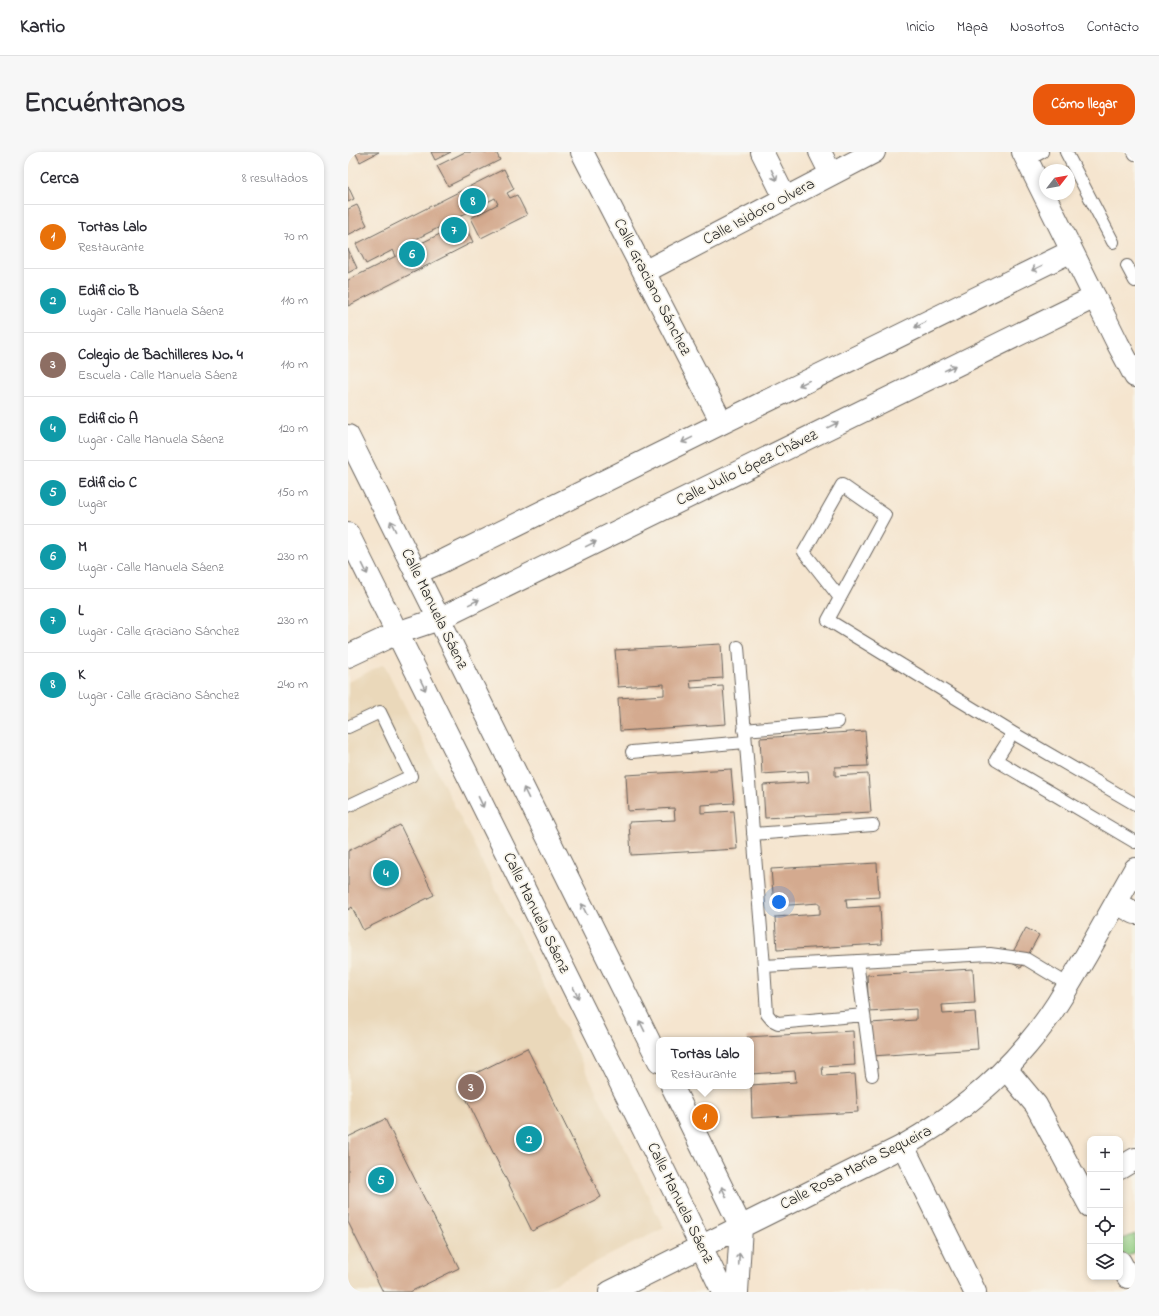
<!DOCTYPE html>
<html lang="es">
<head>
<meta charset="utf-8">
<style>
	body { margin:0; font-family:"Indie Flower",sans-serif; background:#f7f7f7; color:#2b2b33 }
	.controls { position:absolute; right:12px; bottom:12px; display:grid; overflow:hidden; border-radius:8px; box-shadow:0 2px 6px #0003 }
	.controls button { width:36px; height:36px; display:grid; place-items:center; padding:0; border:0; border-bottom:1px solid #e1e1e2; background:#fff; color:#2b2b33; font:20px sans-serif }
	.compass { position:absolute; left:691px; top:12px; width:36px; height:36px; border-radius:50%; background:#fff; box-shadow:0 2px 6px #0003; rotate:59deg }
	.you { position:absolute; left:431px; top:750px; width:14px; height:14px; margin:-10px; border:3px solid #fff; border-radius:50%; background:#1a73e8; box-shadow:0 0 0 6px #1a73e833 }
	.badge { display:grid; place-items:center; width:26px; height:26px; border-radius:50%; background:#ea580c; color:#fff; font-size:13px; font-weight:700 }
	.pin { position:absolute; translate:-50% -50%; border:2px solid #fff; box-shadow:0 1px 4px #0006 }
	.popup { position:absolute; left:308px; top:885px; width:98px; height:52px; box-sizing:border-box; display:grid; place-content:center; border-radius:8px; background:#fff; filter:drop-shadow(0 1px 3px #0005); font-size:13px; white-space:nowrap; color:#7c7c81 }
	.popup b { font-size:15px; color:#2b2b33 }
	.popup::after { content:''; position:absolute; left:50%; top:100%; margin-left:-8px; border:8px solid transparent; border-top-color:#fff }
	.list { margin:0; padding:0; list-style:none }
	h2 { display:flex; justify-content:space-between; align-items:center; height:52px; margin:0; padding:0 16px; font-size:17px }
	h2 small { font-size:13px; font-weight:400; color:#7c7c81 }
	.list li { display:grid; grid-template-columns:26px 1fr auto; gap:12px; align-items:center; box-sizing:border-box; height:64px; padding:0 16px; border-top:1px solid #e1e1e2 }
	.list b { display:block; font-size:15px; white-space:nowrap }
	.list p { margin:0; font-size:13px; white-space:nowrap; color:#7c7c81 }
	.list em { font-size:13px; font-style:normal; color:#7c7c81 }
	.icon { flex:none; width:22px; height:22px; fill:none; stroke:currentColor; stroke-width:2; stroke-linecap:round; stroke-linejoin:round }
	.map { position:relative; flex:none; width:787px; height:1140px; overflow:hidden; border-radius:16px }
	header { display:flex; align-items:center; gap:24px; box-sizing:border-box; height:56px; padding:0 20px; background:#fff; border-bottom:1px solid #e1e1e2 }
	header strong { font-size:19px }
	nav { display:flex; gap:22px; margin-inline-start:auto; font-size:14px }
	.intro { display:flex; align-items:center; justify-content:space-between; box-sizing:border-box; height:96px; padding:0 24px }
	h1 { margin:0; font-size:28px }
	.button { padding:10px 18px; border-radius:16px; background:#ea580c; color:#fff; font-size:14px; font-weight:700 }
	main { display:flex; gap:24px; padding:0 24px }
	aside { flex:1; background:#fff; border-radius:16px; box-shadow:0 2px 6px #0003 }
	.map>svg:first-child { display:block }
	.built { fill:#ead8ba }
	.green { fill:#91cd82; stroke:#56744f }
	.building { fill:#d4aa8f; fill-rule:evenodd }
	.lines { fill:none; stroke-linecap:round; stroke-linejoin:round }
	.service-casing { stroke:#68625b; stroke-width:14 }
	.minor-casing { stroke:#68625b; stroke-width:24 }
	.tertiary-casing { stroke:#68625b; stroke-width:24 }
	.service { stroke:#fff; stroke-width:12 }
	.minor { stroke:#fff; stroke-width:22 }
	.tertiary { stroke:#fff; stroke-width:22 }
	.oneway { stroke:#999 }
	.labels { text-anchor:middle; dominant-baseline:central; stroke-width:3.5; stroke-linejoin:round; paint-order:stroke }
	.street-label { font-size:16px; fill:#1c1c1c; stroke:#f7f3e8 }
</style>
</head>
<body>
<header>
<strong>Kartio</strong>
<nav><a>Inicio</a><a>Mapa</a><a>Nosotros</a><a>Contacto</a></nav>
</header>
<div class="intro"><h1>Encuéntranos</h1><a class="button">Cómo llegar</a></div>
<main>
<aside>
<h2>Cerca<small>8 resultados</small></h2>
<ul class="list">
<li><span class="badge" style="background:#e8710a">1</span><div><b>Tortas Lalo</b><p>Restaurante</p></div><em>70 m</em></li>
<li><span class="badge" style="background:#0f9aa8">2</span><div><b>Edificio B</b><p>Lugar · Calle Manuela Sáenz</p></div><em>110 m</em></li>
<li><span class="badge" style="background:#8d6e63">3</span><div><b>Colegio de Bachilleres No. 4</b><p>Escuela · Calle Manuela Sáenz</p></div><em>110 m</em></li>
<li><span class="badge" style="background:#0f9aa8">4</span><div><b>Edificio A</b><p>Lugar · Calle Manuela Sáenz</p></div><em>120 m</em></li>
<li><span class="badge" style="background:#0f9aa8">5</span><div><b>Edificio C</b><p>Lugar</p></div><em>150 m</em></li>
<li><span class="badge" style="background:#0f9aa8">6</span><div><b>M</b><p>Lugar · Calle Manuela Sáenz</p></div><em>230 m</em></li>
<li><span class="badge" style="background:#0f9aa8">7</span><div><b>L</b><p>Lugar · Calle Graciano Sánchez</p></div><em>230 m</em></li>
<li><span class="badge" style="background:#0f9aa8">8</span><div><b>K</b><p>Lugar · Calle Graciano Sánchez</p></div><em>240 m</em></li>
</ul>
</aside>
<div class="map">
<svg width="787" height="1140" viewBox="0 0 787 1140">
	<rect width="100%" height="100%" fill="#f7f3e8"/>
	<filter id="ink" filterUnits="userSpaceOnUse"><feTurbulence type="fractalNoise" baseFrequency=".025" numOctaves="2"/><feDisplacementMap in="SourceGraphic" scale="8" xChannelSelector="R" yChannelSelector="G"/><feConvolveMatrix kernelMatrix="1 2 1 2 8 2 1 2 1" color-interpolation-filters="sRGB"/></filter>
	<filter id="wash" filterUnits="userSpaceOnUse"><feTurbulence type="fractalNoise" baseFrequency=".012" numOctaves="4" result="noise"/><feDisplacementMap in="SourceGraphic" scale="16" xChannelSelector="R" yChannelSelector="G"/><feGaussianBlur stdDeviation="0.9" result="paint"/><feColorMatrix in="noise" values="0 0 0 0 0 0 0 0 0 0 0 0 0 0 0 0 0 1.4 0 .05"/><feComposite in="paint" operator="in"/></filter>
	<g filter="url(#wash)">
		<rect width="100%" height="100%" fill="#f5e5cf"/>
		<path class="built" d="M36 512 316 1076 188 1140H0V530Z"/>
		<path class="green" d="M772 1082 775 1087 787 1082V1100L780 1104 772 1102Z"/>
		<g id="blocks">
			<path class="building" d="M7 0H31L12 10Z
				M83 0H103L87 8Z
				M117 0H148L152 8 100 34 89 14Z
				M156 17 166 37 159 41 162 46 169 43 179 63 133 86 123 66 150 52 147 46 103 69 106 75 115 70 125 90 0 154V128L48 104 45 98 18 112 8 92ZM92 75 94 81 57 99 54 94Z
				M0 34 6 47 0 50Z
				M9 53 19 73 0 83V57Z
				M0 97 9 116 0 121Z
				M373 492 375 526 342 528 343 536 375 534 378 572 272 579 270 546 316 543V532L270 535 267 498Z
				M517 579 520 614 487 615V624L520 622 523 660 417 666 415 633 461 630 460 619 414 622 412 586Z
				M383 617 386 651 353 653V661L386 659 389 697 283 703 281 670 327 668 326 656 280 659 278 623Z
				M52 673 86 743 15 778 4 755 0 758V699Z
				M529 711 531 745 498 747 499 756 532 754 534 792 429 798 427 765 472 762V751L426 754 423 717Z
				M678 776 691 783 673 816 660 809Z
				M625 817 627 851 594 853 595 862 627 860 630 897 524 904 522 871 568 868V857L521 860 519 823Z
				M505 879 507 913 474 915 475 924 507 922 510 960 404 966 403 933 448 930 447 919 403 922V888H399V885Z
				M179 896 253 1045 184 1079 110 930Z
				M362 955 366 962 355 968 351 961Z
				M37 967 111 1116 62 1140H35L0 1070V985Z"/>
		</g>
	</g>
	<g filter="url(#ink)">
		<use href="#blocks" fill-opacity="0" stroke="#68625b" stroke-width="1"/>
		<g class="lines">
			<g class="service-casing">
				<path id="service" d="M718 0 765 90
					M786 0 787 2
					M679 8 694 0
					M779 114 787 129
					M492 446 456 400 494 333 537 363 480 468 665 581 787 652
					M390 495 416 814 642 802 678 807 721 833
					M0 575 32 560 63 624 0 654
					M396 578 490 570
					M665 581 648 608 787 690
					M284 600 397 590
					M405 682 525 673
					M509 809 524 923
					M416 814 419 862 424 868 430 871 516 863"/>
			</g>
			<g class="minor-casing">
				<path id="minor" d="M234 0 374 271
					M414 0 437 46
					M472 0 483 22
					M675 0 770 192 787 224
					M296 120 526 0
					M68 421 93 410 374 271 724 99
					M0 504 49 481 91 467 747 145
					M768 751 787 761
					M658 917 688 953 742 1054
					M555 994 627 1140
					M772 1016 787 1007
					M772 1110 780 1125H784L787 1123"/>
			</g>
			<g class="tertiary-casing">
				<path id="tertiary" d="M0 284 311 909
					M0 382 336 1059 375 1140
					M324 934 393 1075 389 1140
					M262 1140 555 994C603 967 643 936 679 893 703 865 721 833 739 802 755 774 771 745 787 717"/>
			</g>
			<use href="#service" class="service"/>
			<use href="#minor" class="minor"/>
			<use href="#tertiary" class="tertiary"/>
		</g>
		<defs><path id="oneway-shaft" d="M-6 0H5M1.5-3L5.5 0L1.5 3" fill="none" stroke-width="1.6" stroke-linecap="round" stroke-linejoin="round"/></defs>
		<g class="oneway">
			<use href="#oneway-shaft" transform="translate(426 23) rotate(64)"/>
			<use href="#oneway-shaft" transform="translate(689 116) rotate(154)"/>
			<use href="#oneway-shaft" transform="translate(572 173) rotate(154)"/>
			<use href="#oneway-shaft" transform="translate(602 216) rotate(-26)"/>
			<use href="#oneway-shaft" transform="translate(456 231) rotate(154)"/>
			<use href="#oneway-shaft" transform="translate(485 273) rotate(-26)"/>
			<use href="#oneway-shaft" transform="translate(339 288) rotate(154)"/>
			<use href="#oneway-shaft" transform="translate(45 374) rotate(-116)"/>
			<use href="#oneway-shaft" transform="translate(243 392) rotate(-26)"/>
			<use href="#oneway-shaft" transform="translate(17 417) rotate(64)"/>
			<use href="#oneway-shaft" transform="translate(126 450) rotate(-26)"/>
			<use href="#oneway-shaft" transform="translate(75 533) rotate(64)"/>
			<use href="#oneway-shaft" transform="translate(178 641) rotate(-116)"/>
			<use href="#oneway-shaft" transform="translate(133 650) rotate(64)"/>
			<use href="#oneway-shaft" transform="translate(236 757) rotate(-116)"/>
			<use href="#oneway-shaft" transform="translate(228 841) rotate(64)"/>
			<use href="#oneway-shaft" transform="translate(294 874) rotate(-116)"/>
			<use href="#oneway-shaft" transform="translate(376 1040) rotate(-116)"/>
			<use href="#oneway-shaft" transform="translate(391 1107) rotate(-87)"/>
		</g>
	</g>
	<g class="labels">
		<g class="street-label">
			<text transform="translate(411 60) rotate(-28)">Calle Isidoro Olvera</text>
			<text transform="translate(304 135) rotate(63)">Calle Graciano Sánchez</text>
			<text transform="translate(399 316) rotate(-26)">Calle Julio López Chávez</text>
			<text transform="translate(86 457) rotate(64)">Calle Manuela Sáenz</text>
			<text transform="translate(188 761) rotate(64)">Calle Manuela Sáenz</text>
			<text transform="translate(508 1016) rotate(-27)">Calle Rosa María Sequeira</text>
			<text transform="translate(332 1051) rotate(64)">Calle Manuela Sáenz</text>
		</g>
	</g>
</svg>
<div class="controls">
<button>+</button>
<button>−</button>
<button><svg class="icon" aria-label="locate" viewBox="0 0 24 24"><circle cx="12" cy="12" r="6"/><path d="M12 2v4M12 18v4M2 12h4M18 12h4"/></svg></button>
<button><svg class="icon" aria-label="layers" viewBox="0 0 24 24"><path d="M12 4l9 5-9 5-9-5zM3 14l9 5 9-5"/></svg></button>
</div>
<svg class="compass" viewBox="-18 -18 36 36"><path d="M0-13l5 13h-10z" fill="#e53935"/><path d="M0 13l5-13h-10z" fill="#7c7c81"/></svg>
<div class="you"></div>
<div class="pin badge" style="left:357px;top:965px;background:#e8710a">1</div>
<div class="popup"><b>Tortas Lalo</b>Restaurante</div>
<div class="pin badge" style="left:181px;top:987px;background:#0f9aa8">2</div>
<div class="pin badge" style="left:123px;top:935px;background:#8d6e63">3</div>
<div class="pin badge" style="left:38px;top:721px;background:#0f9aa8">4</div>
<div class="pin badge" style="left:33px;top:1028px;background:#0f9aa8">5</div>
<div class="pin badge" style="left:64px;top:102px;background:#0f9aa8">6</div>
<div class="pin badge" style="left:106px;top:78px;background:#0f9aa8">7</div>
<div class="pin badge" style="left:125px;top:49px;background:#0f9aa8">8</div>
</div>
</main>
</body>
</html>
